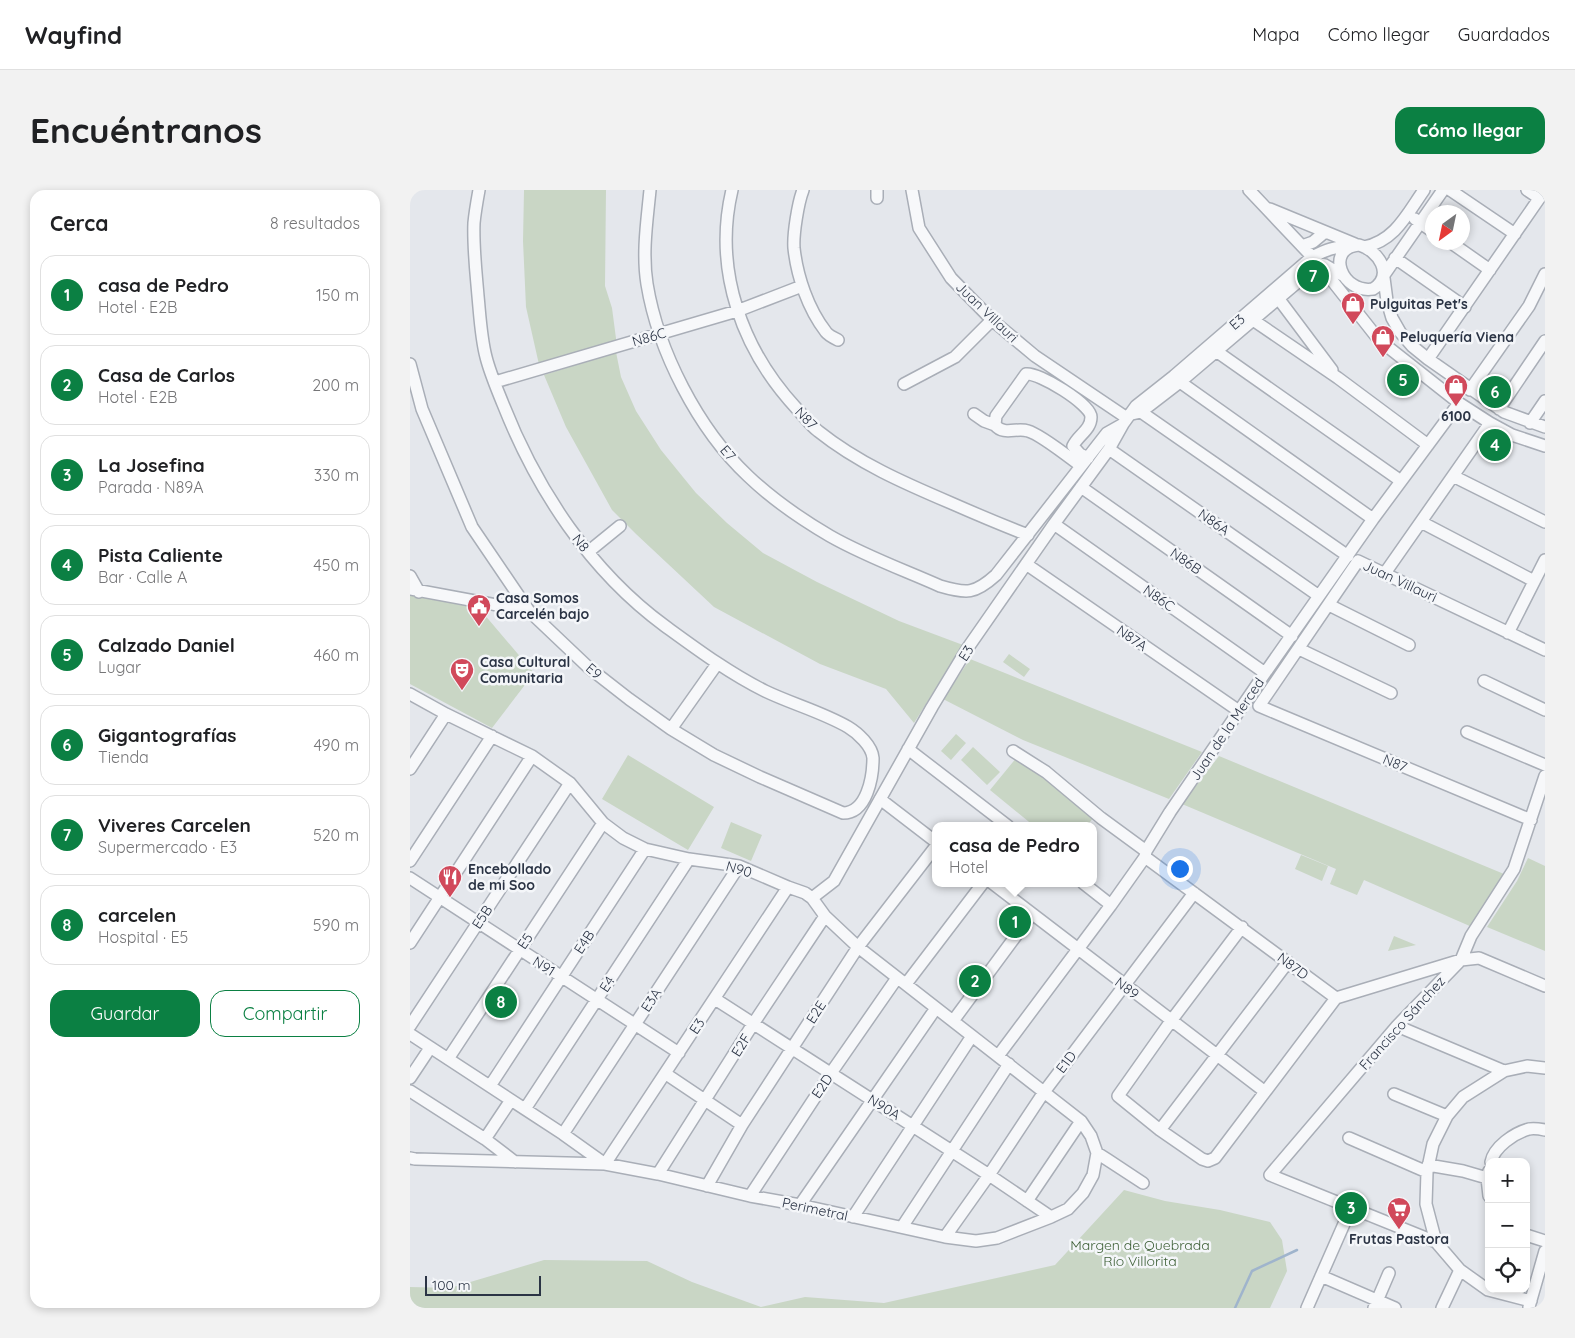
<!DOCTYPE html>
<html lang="es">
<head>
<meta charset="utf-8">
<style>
	body { margin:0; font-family:Quicksand,sans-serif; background:#f2f2f2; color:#202124 }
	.controls { position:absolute; right:15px; bottom:15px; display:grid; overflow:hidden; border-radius:10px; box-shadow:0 2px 8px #0003 }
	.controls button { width:45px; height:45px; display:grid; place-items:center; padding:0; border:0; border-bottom:1px solid #e0e0e0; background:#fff; color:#202124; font:25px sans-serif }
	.compass { position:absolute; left:1015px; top:15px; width:45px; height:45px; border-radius:50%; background:#fff; box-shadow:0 2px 8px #0003; rotate:213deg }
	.scale { position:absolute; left:15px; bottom:12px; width:116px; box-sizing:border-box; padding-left:5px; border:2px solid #2b3445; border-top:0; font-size:14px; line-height:18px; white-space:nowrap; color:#2b3445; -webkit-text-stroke:4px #f4f6f9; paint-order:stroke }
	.you { position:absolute; left:769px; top:678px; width:18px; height:18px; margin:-12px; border:4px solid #fff; border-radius:50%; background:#1a73e8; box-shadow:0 0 0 8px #1a73e833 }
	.badge { display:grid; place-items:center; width:32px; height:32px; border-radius:50%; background:#0b8043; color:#fff; font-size:16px; font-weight:700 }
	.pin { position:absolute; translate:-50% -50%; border:2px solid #fff; box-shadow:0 1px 5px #0006 }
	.popup { position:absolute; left:522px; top:632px; width:165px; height:65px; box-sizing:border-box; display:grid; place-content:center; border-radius:10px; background:#fff; filter:drop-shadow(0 1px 4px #0005); font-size:16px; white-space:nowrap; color:#757577 }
	.popup b { font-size:19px; color:#202124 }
	.popup::after { content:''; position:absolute; left:50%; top:100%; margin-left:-10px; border:10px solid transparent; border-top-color:#fff }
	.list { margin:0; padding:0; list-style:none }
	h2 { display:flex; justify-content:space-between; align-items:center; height:65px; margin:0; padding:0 20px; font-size:21px }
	h2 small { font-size:16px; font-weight:400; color:#757577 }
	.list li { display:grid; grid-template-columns:32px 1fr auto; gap:15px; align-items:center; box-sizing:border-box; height:80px; margin:0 10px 10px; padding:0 10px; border:1px solid #e0e0e0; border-radius:15px }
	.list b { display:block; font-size:19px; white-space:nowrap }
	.list p { margin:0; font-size:16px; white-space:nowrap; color:#757577 }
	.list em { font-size:16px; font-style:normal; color:#757577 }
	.actions { display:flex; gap:10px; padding:15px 20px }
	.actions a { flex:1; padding:11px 0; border:1px solid #0b8043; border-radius:15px; text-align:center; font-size:18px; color:#0b8043 }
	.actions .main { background:#0b8043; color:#fff }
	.icon { flex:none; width:28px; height:28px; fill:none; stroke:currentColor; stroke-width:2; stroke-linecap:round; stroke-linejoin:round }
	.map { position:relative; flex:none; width:1135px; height:1118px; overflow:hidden; border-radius:15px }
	header { display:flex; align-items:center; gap:30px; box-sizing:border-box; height:70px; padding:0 25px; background:#fff; border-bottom:1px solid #e0e0e0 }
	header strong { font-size:24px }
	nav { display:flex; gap:28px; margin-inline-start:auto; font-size:18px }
	.intro { display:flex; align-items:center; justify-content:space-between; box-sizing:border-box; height:120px; padding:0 30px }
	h1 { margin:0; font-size:35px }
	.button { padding:12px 22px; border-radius:15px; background:#0b8043; color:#fff; font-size:18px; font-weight:700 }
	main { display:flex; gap:30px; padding:0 30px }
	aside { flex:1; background:#fff; border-radius:15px; box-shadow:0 2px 8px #0003 }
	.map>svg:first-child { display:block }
	.green { fill:#c9d6c5 }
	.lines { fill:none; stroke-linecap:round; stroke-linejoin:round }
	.stream { stroke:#9fb4cc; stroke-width:2.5 }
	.minor-casing { stroke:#a9aeb7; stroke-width:14 }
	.minor { stroke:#f7f8fa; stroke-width:11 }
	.labels { text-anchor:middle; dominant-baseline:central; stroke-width:5; stroke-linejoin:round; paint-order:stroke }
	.poi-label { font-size:14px; font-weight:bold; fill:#2b3445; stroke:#f4f6f9; text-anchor:start }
	.street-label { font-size:14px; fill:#2b3445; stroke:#f4f6f9 }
	.park-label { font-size:14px; fill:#3f6138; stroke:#f4f6f9 }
</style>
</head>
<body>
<header>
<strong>Wayfind</strong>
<nav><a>Mapa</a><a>Cómo llegar</a><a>Guardados</a></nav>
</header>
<div class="intro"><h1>Encuéntranos</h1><a class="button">Cómo llegar</a></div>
<main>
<aside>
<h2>Cerca<small>8 resultados</small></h2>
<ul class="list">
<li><span class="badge">1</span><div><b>casa de Pedro</b><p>Hotel · E2B</p></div><em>150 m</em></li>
<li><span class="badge">2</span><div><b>Casa de Carlos</b><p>Hotel · E2B</p></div><em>200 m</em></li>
<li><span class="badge">3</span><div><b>La Josefina</b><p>Parada · N89A</p></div><em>330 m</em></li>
<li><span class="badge">4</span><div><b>Pista Caliente</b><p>Bar · Calle A</p></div><em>450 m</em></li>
<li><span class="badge">5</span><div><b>Calzado Daniel</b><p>Lugar</p></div><em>460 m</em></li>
<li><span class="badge">6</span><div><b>Gigantografías</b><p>Tienda</p></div><em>490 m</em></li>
<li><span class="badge">7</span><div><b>Viveres Carcelen</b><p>Supermercado · E3</p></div><em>520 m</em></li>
<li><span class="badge">8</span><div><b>carcelen</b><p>Hospital · E5</p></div><em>590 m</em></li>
</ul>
<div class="actions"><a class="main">Guardar</a><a>Compartir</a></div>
</aside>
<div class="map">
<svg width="1135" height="1118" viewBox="0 0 1135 1118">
	<rect width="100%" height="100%" fill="#e4e7ec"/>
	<path class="green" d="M114 0H196L195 96 202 118 207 156 130 179 116 117 113 51Z
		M206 162 211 187 226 221 251 260 286 303 317 333 353 363 407 392 489 431 553 455 504 533 476 499 410 474 304 417 226 344 202 320 156 237 134 185Z
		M0 405 68 417 124 483 82 538 0 494Z
		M599 464 620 479 614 487 593 472Z
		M560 469 792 562 759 609 613 550 533 509Z
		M546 544 556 553 541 570 531 561Z
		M563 557 590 582 577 595 551 570Z
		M218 565 304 617 278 660 192 609Z
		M809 566 1094 684 1062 737 954 690 947 705 920 694 926 679 772 614Z
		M607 567 683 628 677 636H624L580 600Z
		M321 632 352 645 341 671 311 658Z
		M891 665 918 676 912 691 885 679Z
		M1118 668 1135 676V761L1077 737 1107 691Z
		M984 746 1006 755 978 761Z
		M714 1000 755 1011 810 1020 860 1032 872 1050 877 1081 860 1118H0V1097L40 1098 134 1070 237 1071 282 1092 351 1117 395 1107 474 1113 645 1075Z"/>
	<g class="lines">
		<path class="stream" d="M825 1118 842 1081 887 1060"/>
		<g class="minor-casing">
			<path id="minor" d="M240 0C237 31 232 63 237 94 248 161 288 239 338 286 362 309 391 329 420 346 455 366 494 380 530 396 557 404 565 404 586 385L697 243 713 234
				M322 0C303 80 332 160 387 219 394 226 400 235 408 241 448 273 494 293 541 313 566 324 592 335 618 345
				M393 0C388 13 383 44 384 58 387 86 398 119 416 142 418 145 424 148 428 150
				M502 0 509 38 541 88 582 130 625 166 717 228
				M839 0 909 74 969 150 1049 213 1080 233 1102 245 1135 256
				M1040 0 1105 44
				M1117 0 1129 8
				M467 8V0
				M860 19 945 54
				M1005 29 1022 41
				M1040 52 1080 80
				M949 55C968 60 985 85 963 99 932 104 914 58 949 55Z
				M892 56 903 52 915 42
				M954 57C985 51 997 24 1014 0
				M985 68 1055 117
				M974 85 1033 0
				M974 88 977 111 982 128 990 142 1002 156 1018 169 1094 222 1135 237
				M868 108 922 180
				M843 130 928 188 1018 255
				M806 161 991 291
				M1018 169 1135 0
				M0 174 12 219 62 337 119 421 178 477 219 509 261 539 304 565 350 587 433 623C457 623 463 587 463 568 462 556 448 543 438 537 412 522 382 514 355 501 319 483 288 460 255 436 180 381 127 300 93 214 87 199 80 183 76 167 71 148 70 127 68 106 66 82 63 57 64 33 65 22 67 11 69 0
				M85 192 327 121 392 96
				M770 192 963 329
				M494 194 545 167 582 130
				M1060 200 1119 116 1135 84
				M1089 219 1135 151
				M731 222 938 366
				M564 224 574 231 585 235
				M722 224 731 222 770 192 909 74 915 75 934 86
				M1120 233 1135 211
				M699 259 909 406
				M671 276C660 268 630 244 618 241 607 237 594 246 585 235L586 226 616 184C628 182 681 214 681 227 681 240 668 245 663 256L670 264 678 268
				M1043 286 1135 332
				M671 297 882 446
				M1011 332 1124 391
				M644 334 855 483
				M178 362 210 336
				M616 374 829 521
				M975 383 1080 233
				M0 386 9 402
				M0 399 119 421
				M919 415 999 455
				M1098 443 1135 370
				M889 459 981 503
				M1074 491 1135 520
				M0 504 36 524 122 566 160 593 193 633 213 648 235 659 279 669 329 676 378 697 395 703 402 708 415 726 448 757 671 931 681 946 687 963 683 985 673 1003 658 1019 641 1027 587 1048 566 1051 535 1047 390 1015 340 1006 248 984 195 974 5 969 0 968
				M261 539 307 474
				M1057 542 1135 575
				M498 559 598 636
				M603 561 636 582 691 628 736 661
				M0 579 36 524
				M470 609 526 652
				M1121 630 849 516 948 371 1135 460
				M735 667 926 808
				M0 671 82 546
				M0 688 269 863
				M582 693 854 901
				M673 693 701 715
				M402 708 424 691 522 517 557 459 644 334 699 259 713 234 726 216 764 186 902 67C916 60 925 56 940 57
				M832 737 761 831 708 906 750 940 792 969 798 971 805 968 926 808
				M0 753 122 566
				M496 794 573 693
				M926 808 1051 770 1069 768 1135 796
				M305 809 579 985 641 1027
				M543 831 622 724
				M0 836 160 593
				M987 836 1094 881
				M0 844 153 944 195 974 378 697
				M588 866 701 715 735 667 736 661 760 622 855 483 963 329 1049 213
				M38 869 193 633
				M256 884 332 935
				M0 888 20 858
				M80 896 235 659
				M0 901 75 949 105 972
				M984 904 1037 926
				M115 919 279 669
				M750 940 878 772
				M153 944 329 676
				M939 948 1017 982
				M75 949 101 910
				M687 963 698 970 733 993
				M1081 972C1084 957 1104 943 1119 939 1124 938 1130 939 1135 940
				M1018 975 1053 981 1077 988
				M1079 981 1077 988 1079 1006
				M248 984 343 834 415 726
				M297 996 332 935 448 757 526 656
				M340 1006 421 883 487 788
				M617 1011 671 931
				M390 1015 526 818
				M443 1027 562 846
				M492 1037 599 874
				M1116 1045 1135 1051
				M535 1047 579 985 634 902 784 703
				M1026 1052 860 985 987 836 1051 770 1061 746 1104 679 1135 586
				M911 1086 985 1118
				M1121 1111 1078 1100 1050 1080 1026 1052 1016 1014 1017 982 1023 954 1037 926 1053 907 1094 881 1117 876 1135 878
				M1119 1117 1135 1061
				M897 1118 941 1018
				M964 1118 979 1083
				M1032 1118 1050 1080"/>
		</g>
		<use href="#minor" class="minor"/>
	</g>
	<defs>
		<g id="shop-pin" transform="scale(1.25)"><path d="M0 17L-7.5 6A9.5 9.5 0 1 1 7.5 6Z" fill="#d1495b" stroke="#f4f6f9"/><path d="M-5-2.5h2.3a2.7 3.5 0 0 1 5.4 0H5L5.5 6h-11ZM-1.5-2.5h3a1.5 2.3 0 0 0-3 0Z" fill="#fff"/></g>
		<g id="civic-pin" transform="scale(1.25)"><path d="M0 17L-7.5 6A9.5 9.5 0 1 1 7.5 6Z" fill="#d1495b" stroke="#f4f6f9"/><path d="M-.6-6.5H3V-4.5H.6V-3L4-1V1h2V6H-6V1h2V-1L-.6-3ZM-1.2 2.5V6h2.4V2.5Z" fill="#fff"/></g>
		<g id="theatre-pin" transform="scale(1.25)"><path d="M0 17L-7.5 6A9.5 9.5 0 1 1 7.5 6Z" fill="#d1495b" stroke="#f4f6f9"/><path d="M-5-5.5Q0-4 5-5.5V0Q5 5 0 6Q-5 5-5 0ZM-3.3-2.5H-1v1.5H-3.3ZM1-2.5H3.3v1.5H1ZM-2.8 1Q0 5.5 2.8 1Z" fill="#fff"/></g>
		<g id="restaurant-pin" transform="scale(1.25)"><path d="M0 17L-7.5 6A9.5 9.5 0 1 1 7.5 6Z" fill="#d1495b" stroke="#f4f6f9"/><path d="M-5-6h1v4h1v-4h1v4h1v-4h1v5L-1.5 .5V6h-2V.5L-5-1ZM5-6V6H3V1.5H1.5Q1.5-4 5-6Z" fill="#fff"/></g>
		<g id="supermarket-pin" transform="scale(1.25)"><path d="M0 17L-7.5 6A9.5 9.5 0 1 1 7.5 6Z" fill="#d1495b" stroke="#f4f6f9"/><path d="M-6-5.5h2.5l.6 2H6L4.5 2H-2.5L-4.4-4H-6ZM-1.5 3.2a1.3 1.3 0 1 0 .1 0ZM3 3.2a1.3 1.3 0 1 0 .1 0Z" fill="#fff"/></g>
	</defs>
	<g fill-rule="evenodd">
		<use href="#shop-pin" x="943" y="114"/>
		<use href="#shop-pin" x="973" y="147"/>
		<use href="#shop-pin" x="1046" y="196"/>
		<use href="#civic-pin" x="69" y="416"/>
		<use href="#theatre-pin" x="52" y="480"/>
		<use href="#restaurant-pin" x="40" y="687"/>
		<use href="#supermarket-pin" x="989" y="1019"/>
	</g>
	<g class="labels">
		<g class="poi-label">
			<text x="960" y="114">Pulguitas Pet's</text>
			<text x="990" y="147">Peluquería Viena</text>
			<text x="1046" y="226" text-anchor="middle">6100</text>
			<text x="86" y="408">Casa Somos<tspan x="86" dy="16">Carcelén bajo</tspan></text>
			<text x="70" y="472">Casa Cultural<tspan x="70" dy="16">Comunitaria</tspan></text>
			<text x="58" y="679">Encebollado<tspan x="58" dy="16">de mi Soo</tspan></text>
			<text x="989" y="1049" text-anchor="middle">Frutas Pastora</text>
		</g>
		<g class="street-label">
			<text transform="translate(577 122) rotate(44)">Juan Villauri</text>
			<text transform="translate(827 132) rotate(-41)">E3</text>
			<text transform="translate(239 147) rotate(-16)">N86C</text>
			<text transform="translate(396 228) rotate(46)">N87</text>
			<text transform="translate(318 263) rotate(49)">E7</text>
			<text transform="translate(804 332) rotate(35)">N86A</text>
			<text transform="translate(171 353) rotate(52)">N8</text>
			<text transform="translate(776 371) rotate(35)">N86B</text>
			<text transform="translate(990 391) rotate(25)">Juan Villauri</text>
			<text transform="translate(749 408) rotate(35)">N86C</text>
			<text transform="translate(722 448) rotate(35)">N87A</text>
			<text transform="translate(556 463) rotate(-57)">E3</text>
			<text transform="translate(184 481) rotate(40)">E9</text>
			<text transform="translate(817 539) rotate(-56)">Juan de la Merced</text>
			<text transform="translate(985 573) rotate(23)">N87</text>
			<text transform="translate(329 679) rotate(16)">N90</text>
			<text transform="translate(72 727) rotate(-57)">E5B</text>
			<text transform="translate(115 751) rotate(-56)">E5</text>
			<text transform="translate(174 752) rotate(-57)">E4B</text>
			<text transform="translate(134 776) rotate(32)">N91</text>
			<text transform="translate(883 776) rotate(37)">N87D</text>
			<text transform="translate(197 794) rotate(-57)">E4</text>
			<text transform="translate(717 798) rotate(37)">N89</text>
			<text transform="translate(241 810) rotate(-57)">E3A</text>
			<text transform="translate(406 822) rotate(-57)">E2E</text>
			<text transform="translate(992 833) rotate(-48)">Francisco Sánchez</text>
			<text transform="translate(287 836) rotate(-56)">E3</text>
			<text transform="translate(331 855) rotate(-58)">E2F</text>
			<text transform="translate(656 872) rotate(-53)">E1D</text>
			<text transform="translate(412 896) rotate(-56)">E2D</text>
			<text transform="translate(474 917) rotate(32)">N90A</text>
			<text transform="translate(405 1019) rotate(12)">Perimetral</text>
		</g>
		<g class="park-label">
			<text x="730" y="1055">Margen de Quebrada<tspan x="730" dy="16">Río Villorita</tspan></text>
		</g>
	</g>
</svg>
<div class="controls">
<button>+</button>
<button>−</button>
<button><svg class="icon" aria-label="locate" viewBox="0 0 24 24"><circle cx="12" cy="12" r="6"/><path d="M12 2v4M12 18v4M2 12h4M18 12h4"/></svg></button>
</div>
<svg class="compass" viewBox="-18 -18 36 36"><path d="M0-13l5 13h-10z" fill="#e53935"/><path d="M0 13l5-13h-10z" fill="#757577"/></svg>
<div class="scale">100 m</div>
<div class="you"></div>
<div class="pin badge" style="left:605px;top:732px">1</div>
<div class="popup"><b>casa de Pedro</b>Hotel</div>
<div class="pin badge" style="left:565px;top:791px">2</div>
<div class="pin badge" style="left:941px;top:1018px">3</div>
<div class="pin badge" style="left:1085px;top:255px">4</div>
<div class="pin badge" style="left:993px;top:190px">5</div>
<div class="pin badge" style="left:1085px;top:202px">6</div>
<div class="pin badge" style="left:903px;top:86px">7</div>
<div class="pin badge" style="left:91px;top:812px">8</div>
</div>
</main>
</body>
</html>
